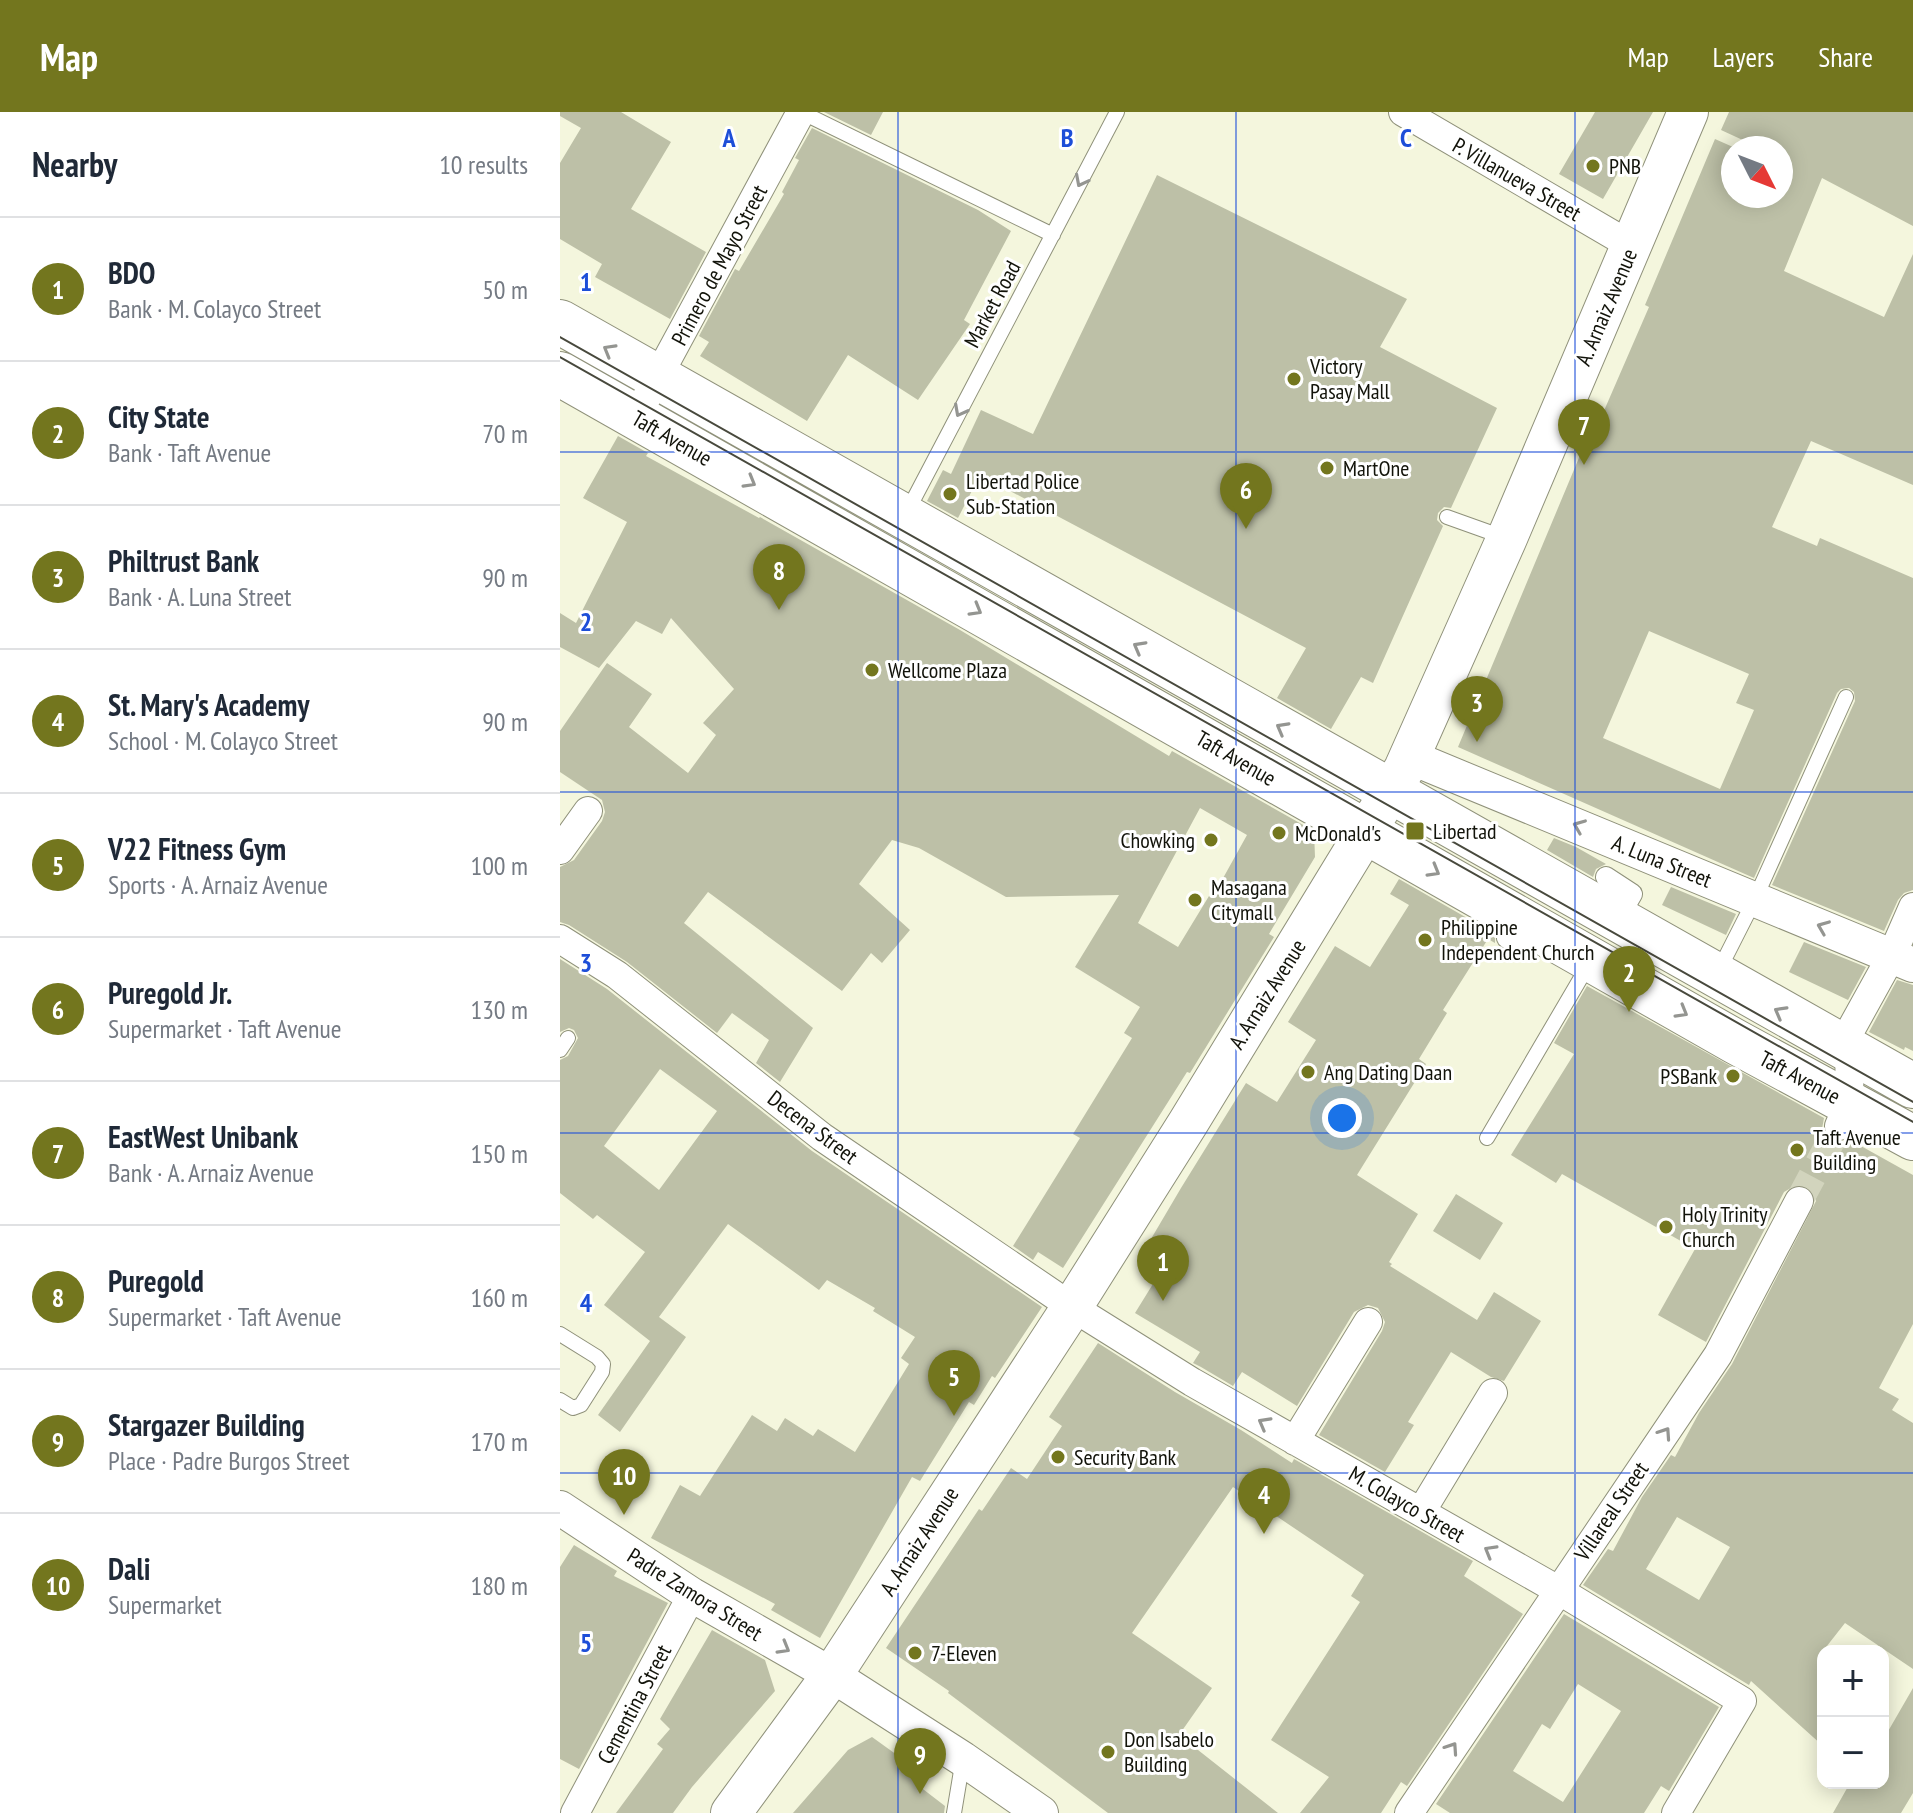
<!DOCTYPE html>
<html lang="en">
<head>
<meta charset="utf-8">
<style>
	body { margin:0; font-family:"PT Sans Narrow",sans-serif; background:#f2f2f3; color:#1f2937 }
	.controls { position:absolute; right:24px; bottom:24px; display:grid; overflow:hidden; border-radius:16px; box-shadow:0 4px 20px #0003 }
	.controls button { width:72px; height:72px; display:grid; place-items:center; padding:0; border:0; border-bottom:2px solid #e0e1e3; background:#fff; color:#1f2937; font:40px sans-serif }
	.compass { position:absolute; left:1161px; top:24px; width:72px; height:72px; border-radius:50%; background:#fff; box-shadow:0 4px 20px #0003; rotate:132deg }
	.you { position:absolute; left:782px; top:1006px; width:28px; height:28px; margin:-20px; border:6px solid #fff; border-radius:50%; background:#1a73e8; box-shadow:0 0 0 12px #1a73e833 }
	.badge { display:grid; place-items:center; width:52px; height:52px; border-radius:50%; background:#73761e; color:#fff; font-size:26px; font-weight:700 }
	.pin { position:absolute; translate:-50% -66px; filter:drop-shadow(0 2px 4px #0008) }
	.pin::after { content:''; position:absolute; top:42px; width:28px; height:24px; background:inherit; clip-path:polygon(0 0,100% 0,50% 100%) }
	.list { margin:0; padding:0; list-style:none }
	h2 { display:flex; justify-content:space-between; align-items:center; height:104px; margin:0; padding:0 32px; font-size:34px }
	h2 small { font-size:26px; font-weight:400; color:#747a83 }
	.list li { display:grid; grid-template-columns:52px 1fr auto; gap:24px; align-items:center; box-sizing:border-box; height:144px; padding:0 32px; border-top:2px solid #e0e1e3 }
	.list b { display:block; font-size:30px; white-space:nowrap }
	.list p { margin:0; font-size:26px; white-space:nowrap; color:#747a83 }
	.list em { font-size:26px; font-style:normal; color:#747a83 }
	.map { position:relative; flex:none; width:1353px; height:1701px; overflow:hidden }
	header { display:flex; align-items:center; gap:48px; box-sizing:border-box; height:112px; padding:0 40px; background:#73761e; color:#fff }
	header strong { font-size:38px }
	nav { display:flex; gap:44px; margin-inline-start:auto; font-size:28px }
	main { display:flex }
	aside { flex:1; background:#fff }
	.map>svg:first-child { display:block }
	.building { fill:#bdc0a7; fill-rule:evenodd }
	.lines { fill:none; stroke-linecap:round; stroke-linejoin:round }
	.minor-tunnel { stroke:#d2d4bd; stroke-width:28; stroke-dasharray:28 14; stroke-linecap:butt }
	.service-casing { stroke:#8f917a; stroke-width:16 }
	.pedestrian-casing { stroke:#8f917a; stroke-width:22 }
	.minor-casing { stroke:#8f917a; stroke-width:30 }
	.tertiary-casing { stroke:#8f917a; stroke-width:36 }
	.secondary-casing { stroke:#8f917a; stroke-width:42 }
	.primary-casing { stroke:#8f917a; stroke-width:46 }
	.service { stroke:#fff; stroke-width:14 }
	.pedestrian { stroke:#fff; stroke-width:20 }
	.minor { stroke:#fff; stroke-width:28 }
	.tertiary { stroke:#fff; stroke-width:34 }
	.secondary { stroke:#fff; stroke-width:40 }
	.primary { stroke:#fff; stroke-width:44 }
	.tram { stroke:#48493d; stroke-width:2 }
	.oneway { stroke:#949591 }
	.grid { fill:none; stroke:#1d4ed8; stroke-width:2; stroke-opacity:0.55 }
	.poi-dot { fill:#73761e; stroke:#fff; stroke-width:3 }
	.labels { text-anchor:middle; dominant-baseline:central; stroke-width:6; stroke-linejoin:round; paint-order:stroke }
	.poi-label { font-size:22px; fill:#12130a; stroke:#fff; text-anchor:start }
	.street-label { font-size:22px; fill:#12130a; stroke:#fff }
	.grid-label { font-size:26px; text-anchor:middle; font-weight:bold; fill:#1d4ed8; stroke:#fff; stroke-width:6; stroke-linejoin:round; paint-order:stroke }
</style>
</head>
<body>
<header>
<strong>Map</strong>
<nav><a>Map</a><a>Layers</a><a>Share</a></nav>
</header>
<main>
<aside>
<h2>Nearby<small>10 results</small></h2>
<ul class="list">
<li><span class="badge">1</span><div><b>BDO</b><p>Bank · M. Colayco Street</p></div><em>50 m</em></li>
<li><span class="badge">2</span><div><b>City State</b><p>Bank · Taft Avenue</p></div><em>70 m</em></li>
<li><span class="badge">3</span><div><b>Philtrust Bank</b><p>Bank · A. Luna Street</p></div><em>90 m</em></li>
<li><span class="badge">4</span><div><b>St. Mary's Academy</b><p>School · M. Colayco Street</p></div><em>90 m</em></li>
<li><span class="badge">5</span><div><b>V22 Fitness Gym</b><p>Sports · A. Arnaiz Avenue</p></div><em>100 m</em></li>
<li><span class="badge">6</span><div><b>Puregold Jr.</b><p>Supermarket · Taft Avenue</p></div><em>130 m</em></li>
<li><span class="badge">7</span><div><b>EastWest Unibank</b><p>Bank · A. Arnaiz Avenue</p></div><em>150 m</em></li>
<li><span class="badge">8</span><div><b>Puregold</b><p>Supermarket · Taft Avenue</p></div><em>160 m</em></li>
<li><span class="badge">9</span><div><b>Stargazer Building</b><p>Place · Padre Burgos Street</p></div><em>170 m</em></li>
<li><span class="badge">10</span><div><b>Dali</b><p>Supermarket</p></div><em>180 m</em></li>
</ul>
</aside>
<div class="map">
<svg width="1353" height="1701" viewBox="0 0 1353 1701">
	<rect width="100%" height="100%" fill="#f4f6dd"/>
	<path class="building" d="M0 0H61L111 30 71 97 146 140 110 207 35 165 42 152 0 127V51L21 16 0 4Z
		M264 0H323L311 23Z
		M1035 0H1093L1043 87 999 62Z
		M1169 0H1353V114L1262 66 1224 159 1324 205 1353 142V373L1251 329 1212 415 1257 434 1260 426 1353 466V778L1344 781 1338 788 1324 819 1212 773 1295 589 1294 580 1289 576 1281 577 1277 581 1194 766 898 635 1026 329 1030 331 1089 195 1085 193 1155 27 1173 35V84H1221V36H1200L1161 18ZM1089 519 1189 562 1176 591 1194 598 1160 677 1043 626Z
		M252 16 418 98 451 119 404 208 410 212 358 288 288 243 247 309 140 244 149 230 139 224 175 157 179 159 224 82 222 80 239 48 235 46Z
		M597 63 847 187 820 235 937 296 891 396 884 395 878 401 877 408 883 414 813 571 801 565 771 617 717 586 746 536 420 363 398 406 367 389 383 358 391 362 421 298 473 322Z
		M58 324 88 341 86 344 199 406 200 405 400 518 609 644 612 639 754 719 755 745 709 822 714 825 630 961 627 960 503 1156 478 1140 473 1148 453 1134 520 1026 513 1022 572 926 564 921 580 895 515 855 559 783 446 785 359 736 332 728 299 772 350 818 322 851 311 841 282 879 148 780 124 811 253 916 220 970 196 951 209 928 172 901 157 921 67 850 9 813 0 810V755L14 748 42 709 45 700 42 688 0 660V619L47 551 92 582 69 615 128 661 156 623 143 611 174 577 111 506 102 522 76 509 39 556 0 535V501L16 511 67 410 23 386ZM640 696 687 723 652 786 649 784 618 835 578 811Z
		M994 726 1016 735 1046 752 1036 757 1033 765 987 738Z
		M839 767 935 822V831L928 827 883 898 887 901 859 947 866 952 797 1063 858 1102 829 1150 832 1152 830 1154 917 1208 934 1180 981 1209 944 1269 931 1265 891 1240 848 1310 854 1313 825 1360 759 1323 822 1219 825 1210 818 1196 808 1193 794 1200 737 1294 682 1260 673 1274 641 1255 633 1251 640 1240 575 1201 609 1146 588 1132 621 1076 686 971 717 990 756 928 728 910 775 834 810 855 849 793 830 782Z
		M1111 775 1176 802 1166 823 1102 793Z
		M1244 830 1306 855 1288 888 1229 860Z
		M0 847 47 877 252 1039 482 1195 435 1266 432 1264 414 1293 409 1290 360 1369 352 1365 260 1526 211 1498 215 1492 91 1426 120 1373 140 1384 192 1303 217 1319 225 1306 253 1324 258 1317 295 1340 349 1252 341 1246 355 1225 313 1199 315 1196 267 1168 259 1178 168 1112 99 1205 126 1225 60 1320 38 1303 90 1229 44 1193 85 1140 37 1103 33 1107 0 1081V948L8 944 18 926 14 918 9 916 0 920ZM100 957 157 999 99 1078 44 1034Z
		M1337 868 1353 873V939L1345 935 1344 938 1309 920Z
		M1027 874 1264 1006 1262 1017 1272 1029 1282 1031 1293 1023 1295 1024 1292 1029 1353 1063V1212L1319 1276 1339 1287 1332 1298 1353 1311V1557L1285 1511 1263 1539V1634L1191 1569 1189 1573 1023 1473 1048 1437 1053 1439 1082 1385 1111 1343 1115 1345 1139 1301 1172 1252 1256 1089 1253 1079 1246 1074 1238 1072 1224 1080 1146 1230 1098 1203 1135 1137 1002 1062 996 1071 951 1043 1014 942 994 931ZM1117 1405 1170 1435 1139 1488 1086 1457Z
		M896 1082 943 1111 920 1148 873 1119Z
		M538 1231 615 1280 681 1318 732 1351 734 1347 913 1449 904 1464 963 1502 847 1674 841 1670 821 1701H740L769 1665 711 1628 800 1490 791 1484 804 1463 673 1375 572 1521 652 1576 619 1623 718 1701H548L388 1581 389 1579 326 1536 419 1397 422 1399 451 1356 467 1367 502 1314 489 1305Z
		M14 1433 57 1459 54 1464 108 1491 19 1657 0 1647V1455Z
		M1004 1502 1159 1595 1109 1679 1101 1674 1084 1701H890L876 1692ZM1018 1572 1061 1599 1003 1690 953 1659 982 1612 990 1617Z
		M152 1518 205 1548 215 1579 132 1675 113 1701H56L103 1637 97 1632 110 1617 100 1607Z
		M1353 1576V1681L1341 1701H1273L1290 1671H1323V1628Z
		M312 1625 362 1661 355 1671 385 1694 384 1701H233L288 1638Z"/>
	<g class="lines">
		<path class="minor-tunnel" d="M1239 1089 1279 1014"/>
		<g class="service-casing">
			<path id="service" d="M241 0 493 123
				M347 400 557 0
				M887 405 943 425
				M1158 860 1195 787 1286 585
				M0 938 8 926
				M927 1026 1029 852
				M0 1222 37 1245 43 1252 42 1260 21 1293 13 1296 0 1288
				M394 1701 403 1647"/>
		</g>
		<g class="pedestrian-casing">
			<path id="pedestrian" d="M1046 765 1072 782 1057 808
				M957 806 947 826 967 838"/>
		</g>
		<g class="minor-casing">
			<path id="minor" d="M843 0 1072 134
				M76 305 241 0
				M0 738 28 699
				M0 827 57 863 262 1025 512 1195 632 1270 998 1478 1182 1589 1116 1701
				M1279 1014 1289 991 1290 919 1332 843 1353 795
				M735 1329 808 1210
				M861 1400 933 1281
				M15 1701 132 1483
				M849 1701 1158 1243 1239 1089"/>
		</g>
		<g class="tertiary-casing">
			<path id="tertiary" d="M850 645 1353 853
				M0 1396 132 1483 272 1563 403 1647 481 1701"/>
		</g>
		<g class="secondary-casing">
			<path id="secondary" d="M171 1701 272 1563 512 1195 628 1011 844 657 947 426 1128 0"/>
		</g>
		<g class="primary-casing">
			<path id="primary" d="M0 210 1353 974
				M0 262 1176 930 1353 1026"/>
		</g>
		<use href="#service" class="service"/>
		<use href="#pedestrian" class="pedestrian"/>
		<use href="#minor" class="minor"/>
		<use href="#tertiary" class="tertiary"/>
		<use href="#secondary" class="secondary"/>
		<use href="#primary" class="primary"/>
		<path class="tram" d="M0 225 1353 990
			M0 245 1353 1010"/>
	</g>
	<defs><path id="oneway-chevron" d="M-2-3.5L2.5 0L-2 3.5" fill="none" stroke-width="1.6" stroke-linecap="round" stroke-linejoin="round" transform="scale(2)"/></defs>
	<g class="oneway">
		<use href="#oneway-chevron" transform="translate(521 69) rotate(117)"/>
		<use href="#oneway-chevron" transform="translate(49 238) rotate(-150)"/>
		<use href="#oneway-chevron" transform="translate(400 299) rotate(118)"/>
		<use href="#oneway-chevron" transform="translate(190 370) rotate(30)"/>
		<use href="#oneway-chevron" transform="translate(416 498) rotate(30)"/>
		<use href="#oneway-chevron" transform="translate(579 535) rotate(-151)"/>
		<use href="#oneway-chevron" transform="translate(722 616) rotate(-151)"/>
		<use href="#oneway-chevron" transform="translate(1019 714) rotate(-158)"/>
		<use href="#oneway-chevron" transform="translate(874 759) rotate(30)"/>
		<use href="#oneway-chevron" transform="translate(1263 815) rotate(-158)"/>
		<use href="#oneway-chevron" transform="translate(1122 900) rotate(30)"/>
		<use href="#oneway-chevron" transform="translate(1220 900) rotate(-151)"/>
		<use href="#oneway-chevron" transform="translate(704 1311) rotate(-151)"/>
		<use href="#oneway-chevron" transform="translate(1105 1321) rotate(-56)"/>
		<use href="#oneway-chevron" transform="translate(930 1439) rotate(-150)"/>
		<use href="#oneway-chevron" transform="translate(224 1536) rotate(30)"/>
		<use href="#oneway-chevron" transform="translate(892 1636) rotate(-56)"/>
	</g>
	<path class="grid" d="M338 0V1701M676 0V1701M1015 0V1701M0 340H1353M0 680H1353M0 1021H1353M0 1361H1353"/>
	<g class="poi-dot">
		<circle cx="1033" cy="54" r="8"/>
		<circle cx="734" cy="267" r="8"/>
		<circle cx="767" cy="356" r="8"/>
		<circle cx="390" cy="382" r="8"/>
		<circle cx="312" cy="558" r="8"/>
		<rect x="845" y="709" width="20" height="20" rx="4"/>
		<circle cx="719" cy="721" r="8"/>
		<circle cx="651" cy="728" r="8"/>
		<circle cx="635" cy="788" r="8"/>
		<circle cx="865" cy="828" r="8"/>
		<circle cx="748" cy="960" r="8"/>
		<circle cx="1173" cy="964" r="8"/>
		<circle cx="1237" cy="1038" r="8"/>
		<circle cx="1106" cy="1115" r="8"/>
		<circle cx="498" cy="1345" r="8"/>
		<circle cx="355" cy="1541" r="8"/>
		<circle cx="548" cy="1640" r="8"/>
	</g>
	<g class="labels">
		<g class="poi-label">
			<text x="1049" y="54">PNB</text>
			<text x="750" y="254">Victory<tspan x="750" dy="25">Pasay Mall</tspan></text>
			<text x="783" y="356">MartOne</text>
			<text x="406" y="369">Libertad Police<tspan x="406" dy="25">Sub-Station</tspan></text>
			<text x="328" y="558">Wellcome Plaza</text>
			<text x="873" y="719">Libertad</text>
			<text x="735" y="721">McDonald's</text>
			<text x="635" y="728" text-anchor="end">Chowking</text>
			<text x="651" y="775">Masagana<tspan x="651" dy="25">Citymall</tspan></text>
			<text x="881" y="815">Philippine<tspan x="881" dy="25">Independent Church</tspan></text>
			<text x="764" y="960">Ang Dating Daan</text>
			<text x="1157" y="964" text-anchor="end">PSBank</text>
			<text x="1253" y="1025">Taft Avenue<tspan x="1253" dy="25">Building</tspan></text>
			<text x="1122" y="1102">Holy Trinity<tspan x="1122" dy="25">Church</tspan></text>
			<text x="514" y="1345">Security Bank</text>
			<text x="371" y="1541">7-Eleven</text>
			<text x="564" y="1627">Don Isabelo<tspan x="564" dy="25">Building</tspan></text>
		</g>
		<g class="street-label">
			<text transform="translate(957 67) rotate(30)">P. Villanueva Street</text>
			<text transform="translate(159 153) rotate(-62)">Primero de Mayo Street</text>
			<text transform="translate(432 192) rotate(-62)">Market Road</text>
			<text transform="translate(1046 195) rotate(-67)">A. Arnaiz Avenue</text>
			<text transform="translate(112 326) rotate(30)">Taft Avenue</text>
			<text transform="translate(676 646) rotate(30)">Taft Avenue</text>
			<text transform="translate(1102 749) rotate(22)">A. Luna Street</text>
			<text transform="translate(707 882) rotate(-58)">A. Arnaiz Avenue</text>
			<text transform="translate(1240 965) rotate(28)">Taft Avenue</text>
			<text transform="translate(253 1015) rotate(37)">Decena Street</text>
			<text transform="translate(847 1392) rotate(30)">M. Colayco Street</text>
			<text transform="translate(1051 1399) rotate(-56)">Villareal Street</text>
			<text transform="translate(359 1429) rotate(-57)">A. Arnaiz Avenue</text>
			<text transform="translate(135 1482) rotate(32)">Padre Zamora Street</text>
			<text transform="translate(74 1592) rotate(-62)">Cementina Street</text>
		</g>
	</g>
	<g class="grid-label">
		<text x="169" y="35">A</text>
		<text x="507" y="35">B</text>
		<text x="846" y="35">C</text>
		<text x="26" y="179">1</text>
		<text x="26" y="519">2</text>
		<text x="26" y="860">3</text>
		<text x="26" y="1200">4</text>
		<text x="26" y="1540">5</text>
	</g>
</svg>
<div class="controls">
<button>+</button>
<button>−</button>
</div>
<svg class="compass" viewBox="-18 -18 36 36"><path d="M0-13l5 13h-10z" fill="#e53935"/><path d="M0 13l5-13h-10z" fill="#747a83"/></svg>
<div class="you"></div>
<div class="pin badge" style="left:603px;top:1189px">1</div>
<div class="pin badge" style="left:1069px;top:900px">2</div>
<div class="pin badge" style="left:917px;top:630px">3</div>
<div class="pin badge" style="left:704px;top:1422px">4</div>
<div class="pin badge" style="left:394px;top:1304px">5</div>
<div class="pin badge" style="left:686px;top:417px">6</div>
<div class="pin badge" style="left:1024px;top:353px">7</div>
<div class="pin badge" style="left:219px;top:498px">8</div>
<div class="pin badge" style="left:360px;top:1682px">9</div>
<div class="pin badge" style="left:64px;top:1403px">10</div>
</div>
</main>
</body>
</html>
